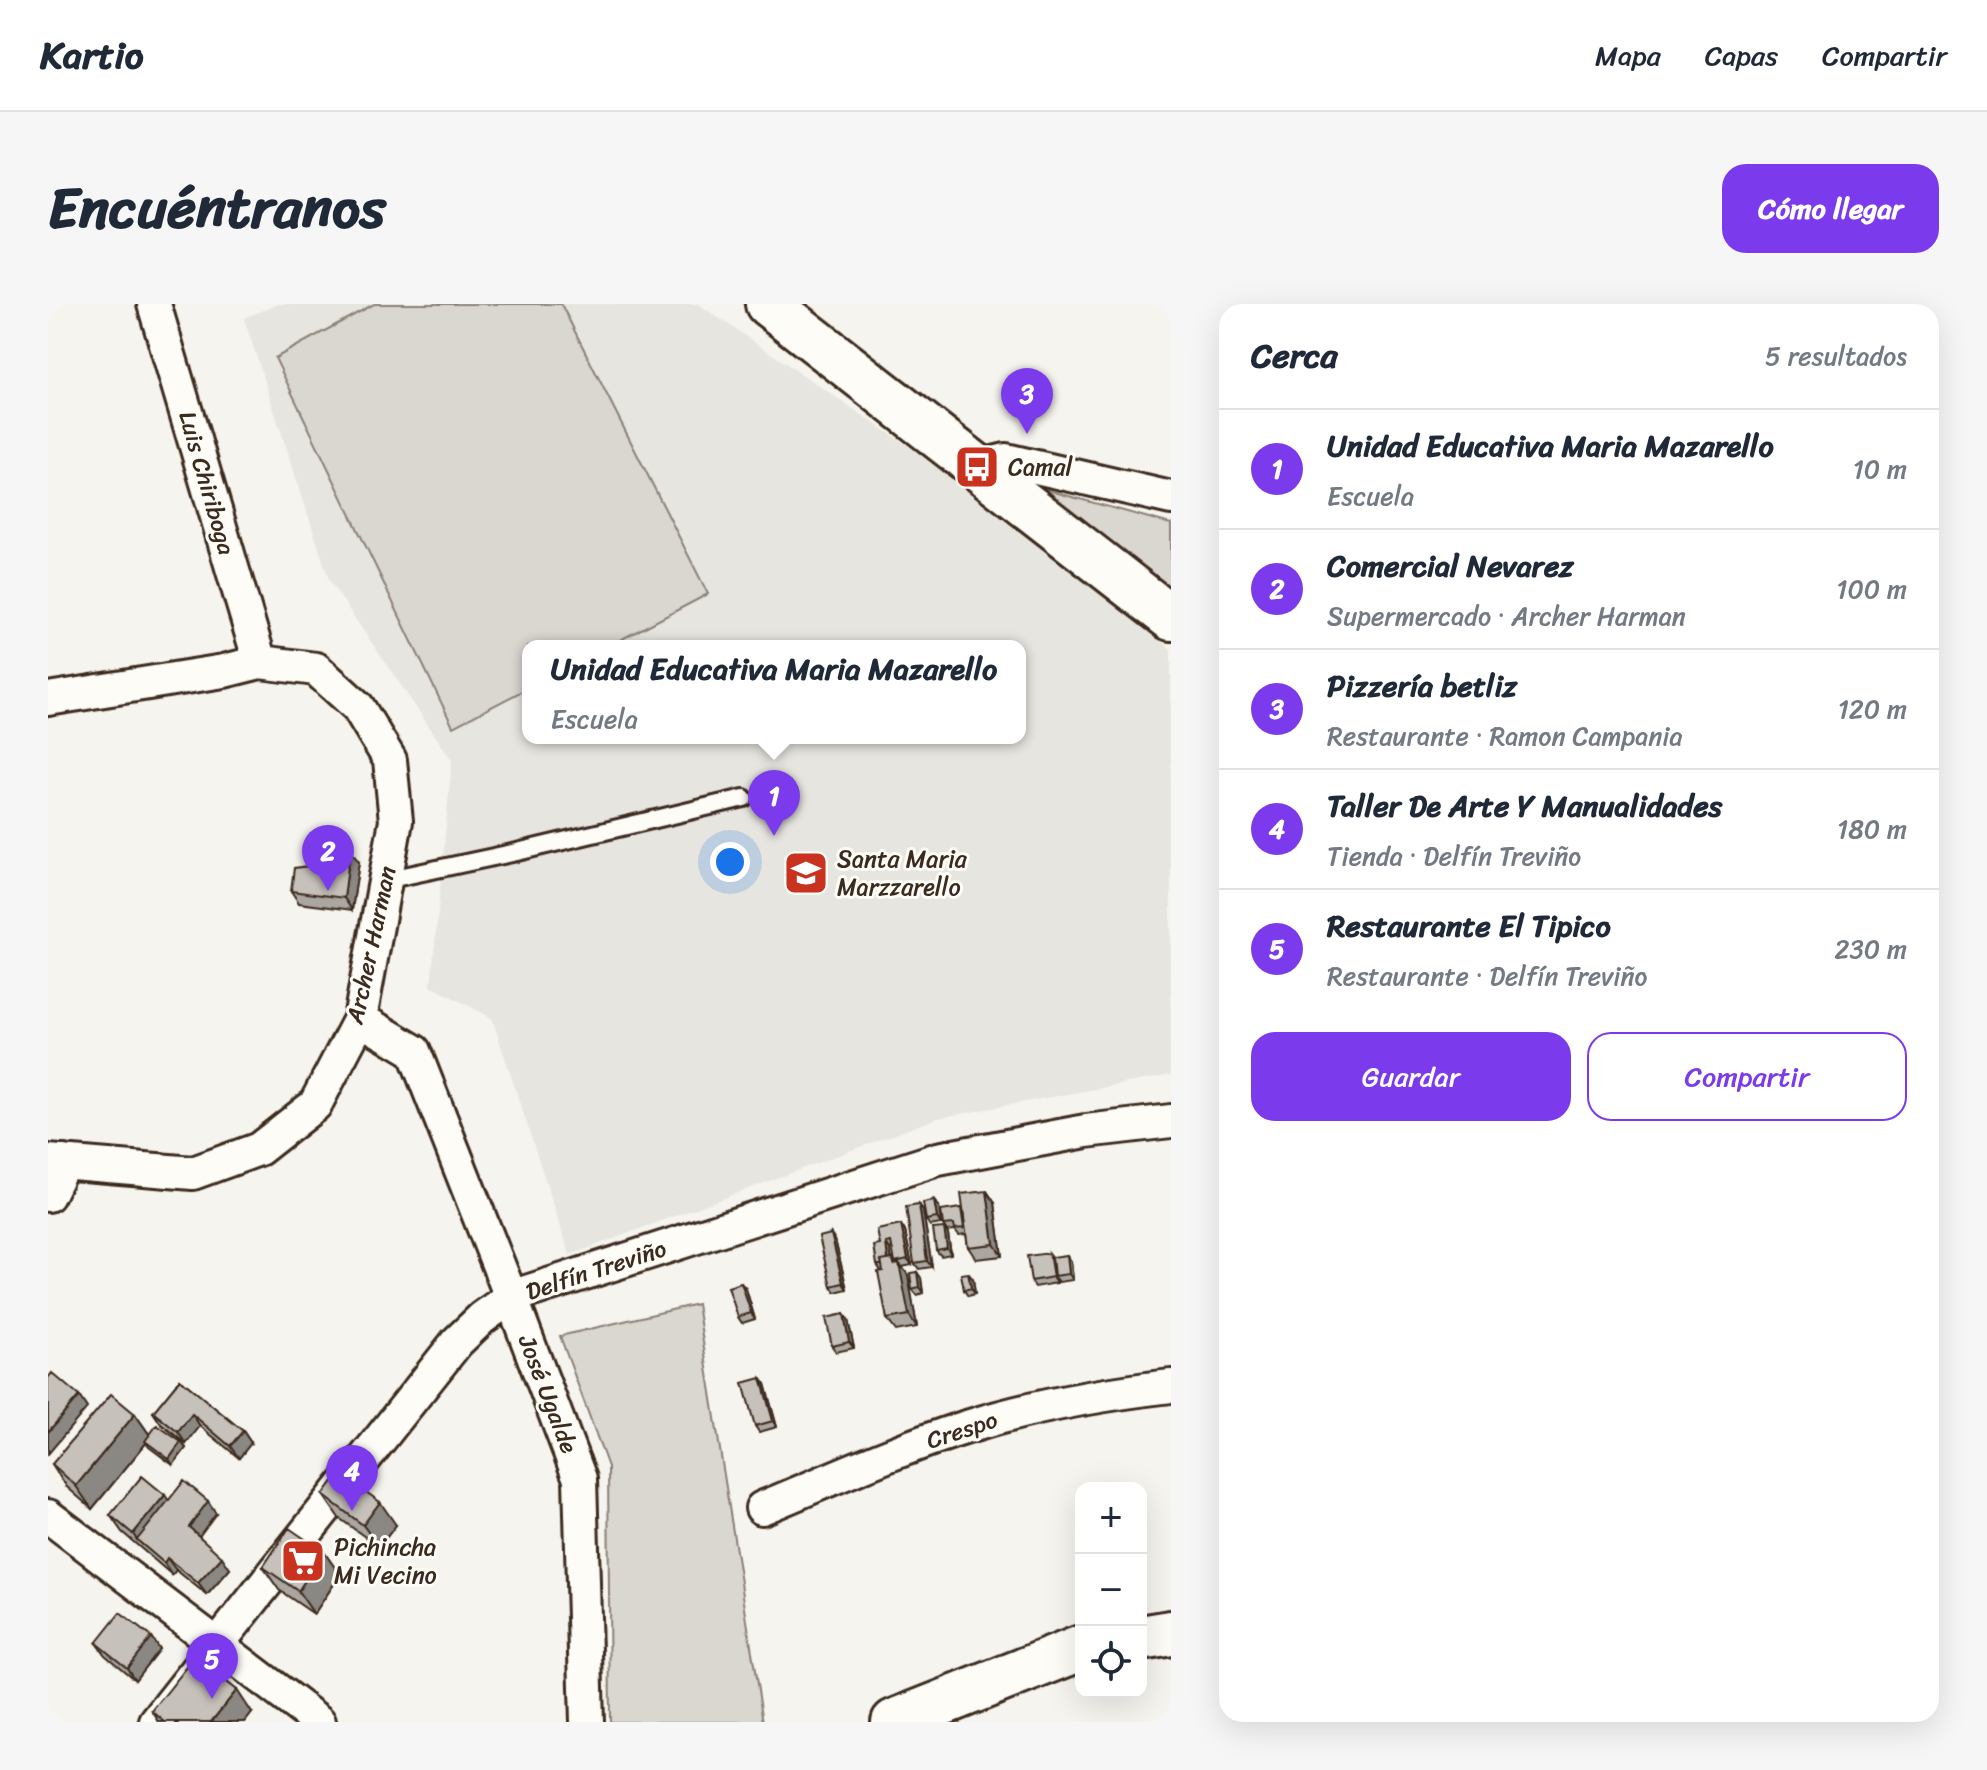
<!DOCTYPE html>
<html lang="es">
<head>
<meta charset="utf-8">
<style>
	body { margin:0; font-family:Sriracha,sans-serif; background:#f6f6f7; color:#1f2937 }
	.controls { position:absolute; right:24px; bottom:24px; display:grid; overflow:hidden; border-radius:16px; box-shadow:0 8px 32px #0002 }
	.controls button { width:72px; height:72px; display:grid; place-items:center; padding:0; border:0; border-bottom:2px solid #e0e1e3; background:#fff; color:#1f2937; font:40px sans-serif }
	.you { position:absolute; left:682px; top:558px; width:28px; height:28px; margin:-20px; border:6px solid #fff; border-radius:50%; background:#1a73e8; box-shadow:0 0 0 12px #1a73e833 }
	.badge { display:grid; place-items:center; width:52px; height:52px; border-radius:50%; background:#7c3aed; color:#fff; font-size:26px; font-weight:700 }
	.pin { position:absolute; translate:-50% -66px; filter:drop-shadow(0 2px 4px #0008) }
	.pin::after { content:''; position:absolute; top:42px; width:28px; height:24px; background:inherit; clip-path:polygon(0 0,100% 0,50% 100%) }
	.popup { position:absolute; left:474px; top:336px; width:504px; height:104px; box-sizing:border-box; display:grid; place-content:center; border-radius:16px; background:#fff; filter:drop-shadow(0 2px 6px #0005); font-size:26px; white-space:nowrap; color:#747a83 }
	.popup b { font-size:30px; color:#1f2937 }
	.popup::after { content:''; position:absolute; left:50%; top:100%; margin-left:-16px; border:16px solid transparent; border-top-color:#fff }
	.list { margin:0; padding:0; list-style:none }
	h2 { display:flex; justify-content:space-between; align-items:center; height:104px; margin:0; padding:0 32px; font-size:34px }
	h2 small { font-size:26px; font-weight:400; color:#747a83 }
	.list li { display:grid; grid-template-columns:52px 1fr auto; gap:24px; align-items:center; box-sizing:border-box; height:120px; padding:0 32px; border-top:2px solid #e0e1e3 }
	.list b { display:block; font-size:30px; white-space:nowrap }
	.list p { margin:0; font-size:26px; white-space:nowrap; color:#747a83 }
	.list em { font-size:26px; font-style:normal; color:#747a83 }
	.actions { display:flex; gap:16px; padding:24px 32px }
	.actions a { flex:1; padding:18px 0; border:2px solid #7c3aed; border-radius:24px; text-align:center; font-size:28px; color:#7c3aed }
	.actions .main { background:#7c3aed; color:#fff }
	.icon { flex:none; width:44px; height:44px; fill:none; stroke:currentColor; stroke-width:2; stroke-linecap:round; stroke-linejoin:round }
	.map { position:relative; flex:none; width:1123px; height:1418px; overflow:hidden; border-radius:24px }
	header { display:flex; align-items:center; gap:48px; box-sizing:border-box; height:112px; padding:0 40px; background:#fff; border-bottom:2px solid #e0e1e3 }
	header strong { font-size:38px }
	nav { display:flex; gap:44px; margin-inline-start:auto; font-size:28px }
	.intro { display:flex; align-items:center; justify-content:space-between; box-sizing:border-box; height:192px; padding:0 48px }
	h1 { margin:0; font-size:56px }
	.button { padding:20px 36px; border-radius:24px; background:#7c3aed; color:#fff; font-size:28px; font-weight:700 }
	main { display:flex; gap:48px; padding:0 48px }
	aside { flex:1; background:#fff; border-radius:24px; box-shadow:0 8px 32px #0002 }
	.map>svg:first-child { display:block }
	.built { fill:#e7e5df; fill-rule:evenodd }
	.green { fill:#dad6d0; stroke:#8a8077; stroke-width:2 }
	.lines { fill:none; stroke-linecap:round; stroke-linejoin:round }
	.lane-casing { stroke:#3b2a1e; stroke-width:22 }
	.street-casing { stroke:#3b2a1e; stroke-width:38 }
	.secondary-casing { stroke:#3b2a1e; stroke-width:50 }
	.lane { stroke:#fdfcf7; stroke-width:16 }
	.street { stroke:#fdfcf7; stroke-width:32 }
	.secondary { stroke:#fdfcf7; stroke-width:44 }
	.wall { fill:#aba6a1; stroke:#3b2a1e; stroke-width:2; fill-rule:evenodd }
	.shaded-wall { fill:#8b8783; stroke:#3b2a1e; stroke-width:2 }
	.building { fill:#c7c1bb; stroke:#3b2a1e; stroke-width:2 }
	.labels { text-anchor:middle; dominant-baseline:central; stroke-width:6; stroke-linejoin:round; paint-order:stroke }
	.poi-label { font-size:24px; fill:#3b2a1e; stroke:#fdfcf7; text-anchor:start }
	.street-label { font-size:24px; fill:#3b2a1e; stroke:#fdfcf7 }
</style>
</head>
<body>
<header>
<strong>Kartio</strong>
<nav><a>Mapa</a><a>Capas</a><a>Compartir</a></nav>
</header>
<div class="intro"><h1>Encuéntranos</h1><a class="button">Cómo llegar</a></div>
<main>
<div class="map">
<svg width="1123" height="1418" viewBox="0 0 1123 1418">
	<rect width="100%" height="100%" fill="#f5f4ee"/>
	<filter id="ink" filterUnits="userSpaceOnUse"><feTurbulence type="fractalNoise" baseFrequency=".0125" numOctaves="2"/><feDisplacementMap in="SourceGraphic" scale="16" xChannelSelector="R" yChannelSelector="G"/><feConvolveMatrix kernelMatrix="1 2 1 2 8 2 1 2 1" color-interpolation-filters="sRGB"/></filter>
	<g filter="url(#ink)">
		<path class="built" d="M231 0H650L878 154 1123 345V771L890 814 522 951 444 714 383 682 404 456 282 278 196 14ZM480 342H972V434H480Z"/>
		<path class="green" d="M326 0H513L660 290 561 342H480V384L405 423 227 54Z
			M977 180 1123 220V284Z
			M649 1000 715 1418H562L560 1163 512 1032Z"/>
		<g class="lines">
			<g class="lane-casing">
				<path id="lane" d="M337 576 469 548 696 494"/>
			</g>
			<g class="street-casing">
				<path id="street" d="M106 0 212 358
					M929 163 958 156 1123 194
					M0 395 176 367 212 358 268 365 310 403 342 456 348 517 312 715 267 801 211 845 145 869 0 857
					M312 715 366 747 463 993 532 1175 539 1418
					M0 891 16 858
					M714 1204C782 1176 849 1145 919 1123 985 1102 1054 1090 1123 1082
					M0 1212 271 1418
					M108 1418 409 1038 434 1014 463 993 890 855 1038 827 1123 817"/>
			</g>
			<g class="secondary-casing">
				<path id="secondary" d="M720 0 1123 314
					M1093 1334 1123 1329
					M846 1418 1033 1344"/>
			</g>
			<use href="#lane" class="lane"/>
			<use href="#street" class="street"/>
			<use href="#secondary" class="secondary"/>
		</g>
		<path class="wall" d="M311 558 304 606 251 599 243 587Z
			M886 897 891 903 893 920 882 922 878 916Z
			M947 899 954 952 928 955 920 943 918 930 911 931 907 926 899 927 895 921 915 907Z
			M871 901 875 907 884 963 871 965 866 959Z
			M853 921 857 927 864 961 854 963 860 971 869 1023 848 1027 839 1015 833 967 829 961 832 941ZM845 944 847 958 848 960 845 955H844L842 945Z
			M783 930 787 936 799 985 787 988 783 982Z
			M900 930 903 950 893 952 888 946Z
			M1001 949 1004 953 1023 957 1025 976 1011 978 1008 974 1009 979 987 983 983 977Z
			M869 968 873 974 875 989 869 991 864 985Z
			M925 975 927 990 920 992 916 986Z
			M698 985 707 1015 694 1019 690 1013Z
			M800 1016 806 1044 788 1048 784 1042Z
			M713 1074 717 1080 729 1123 711 1128 707 1122Z
			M132 1075 195 1127 203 1139 191 1154 152 1122 138 1140 113 1120 105 1108Z
			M87 1110 102 1131 133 1138 138 1144 125 1161 101 1143 98 1139 44 1205 19 1183 4 1160Z
			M275 1191 348 1221 331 1243 291 1214Z
			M121 1196 168 1209 151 1232 182 1265 159 1291 128 1266 124 1271 74 1228 62 1211Z
			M276 1248 292 1271 266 1310 231 1286 215 1263Z
			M103 1333 111 1345 87 1376 57 1351 48 1339Z
			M104 1407 204 1409 197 1418H111Z"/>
		<path class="shaded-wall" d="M302 546 311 558 304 606 296 594Z
			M939 887 947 899 954 952 946 940Z
			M886 897 891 903 893 920 889 914Z
			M871 901 875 907 884 963 879 957Z
			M853 921 857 927 864 961 860 955Z
			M896 924 900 930 903 950 899 944Z
			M783 930 787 936 799 985 795 979Z
			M838 939 842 945 845 966 841 960Z
			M1001 949 1006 955V972L1009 979 1005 973Z
			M1019 951 1023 957 1025 976 1021 970Z
			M845 955 853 965 851 959 860 971 869 1023 861 1011Z
			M869 968 873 974 875 989 871 983Z
			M920 969 925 975 927 990 923 984Z
			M693 979 698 985 707 1015 703 1009Z
			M796 1010 800 1016 806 1044 801 1038Z
			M713 1074 717 1080 729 1123 725 1117Z
			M31 1092 39 1104 0 1150V1128Z
			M87 1110 103 1133 44 1205 28 1182Z
			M144 1110 152 1122 138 1140 130 1128Z
			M195 1127 203 1139 191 1154 182 1142Z
			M133 1138 138 1144 125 1161 121 1155Z
			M117 1191 129 1209 89 1236 85 1230Z
			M160 1197 168 1209 149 1235 141 1223Z
			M332 1198 348 1221 331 1243 315 1221Z
			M276 1248 292 1271 266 1310 250 1287Z
			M174 1253 182 1265 159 1291 150 1279Z
			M119 1254 128 1266 124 1271 116 1259Z
			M103 1333 111 1345 87 1376 79 1364Z
			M189 1386 204 1409 197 1418H163Z"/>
		<path class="building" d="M263 540 302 546 296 594 243 587 246 564 260 562Z
			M939 887 946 940 920 943 913 890Z
			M886 897 889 914 878 916 875 899Z
			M871 901 879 957 866 959 858 903Z
			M913 904 916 924 907 925 906 920 895 921 893 907Z
			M853 921 860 955 847 958 843 938 838 939 840 956 833 957 834 961H829L826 942 832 941 829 926Z
			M896 924 899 944 888 946 885 925Z
			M783 930 795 979 783 982 771 933Z
			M1001 949 1005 973 983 977 979 952Z
			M1019 951 1021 970 1006 972 1004 953Z
			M845 955 846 960 851 959 861 1011 839 1015 830 968 835 967 833 957Z
			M869 968 871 983 864 985 862 969Z
			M920 969 923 984 916 986 913 970Z
			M693 979 703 1009 690 1013 680 983Z
			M796 1010 801 1038 784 1042 778 1014Z
			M4 1069 31 1092 0 1128V1074Z
			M713 1074 725 1117 707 1122 695 1079Z
			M132 1075 195 1127 182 1142 144 1110 130 1128 105 1108Z
			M63 1090 87 1110 28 1182 4 1160Z
			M109 1121 133 1138 121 1155 97 1137Z
			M291 1169 332 1198 315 1221 275 1191Z
			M94 1172 117 1191 85 1230 62 1211Z
			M136 1177 160 1197 141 1223 174 1253 150 1279 119 1254 116 1259 89 1236Z
			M241 1224 276 1248 250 1287 215 1263Z
			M72 1309 103 1333 79 1364 48 1339Z
			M147 1353 189 1386 163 1418H117L104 1407Z"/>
	</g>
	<defs>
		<g id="bus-square" transform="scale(2.3)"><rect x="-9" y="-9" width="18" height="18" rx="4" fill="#c8321e" stroke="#fdfcf7"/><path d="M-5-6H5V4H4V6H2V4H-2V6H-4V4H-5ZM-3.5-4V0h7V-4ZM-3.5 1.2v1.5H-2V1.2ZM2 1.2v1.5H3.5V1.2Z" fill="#fff"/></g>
		<g id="university-square" transform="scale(2.3)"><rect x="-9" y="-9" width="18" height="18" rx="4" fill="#c8321e" stroke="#fdfcf7"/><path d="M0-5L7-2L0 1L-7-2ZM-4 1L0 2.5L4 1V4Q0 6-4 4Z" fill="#fff"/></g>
		<g id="supermarket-square" transform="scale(2.3)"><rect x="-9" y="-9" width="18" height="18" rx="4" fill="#c8321e" stroke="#fdfcf7"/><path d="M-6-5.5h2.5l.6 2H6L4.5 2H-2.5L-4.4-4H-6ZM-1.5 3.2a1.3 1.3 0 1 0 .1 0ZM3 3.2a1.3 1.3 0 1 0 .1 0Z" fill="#fff"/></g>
	</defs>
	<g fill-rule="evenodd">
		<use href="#bus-square" x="929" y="163"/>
		<use href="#university-square" x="758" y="569"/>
		<use href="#supermarket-square" x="255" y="1257"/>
	</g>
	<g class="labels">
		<g class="poi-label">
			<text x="960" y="163">Camal</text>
			<text x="789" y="555">Santa Maria<tspan x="789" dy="28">Marzzarello</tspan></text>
			<text x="286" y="1243">Pichincha<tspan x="286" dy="28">Mi Vecino</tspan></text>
		</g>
		<g class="street-label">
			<text transform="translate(159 179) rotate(74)">Luis Chiriboga</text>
			<text transform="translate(323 641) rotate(-78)">Archer Harman</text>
			<text transform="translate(548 966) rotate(-18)">Delfín Treviño</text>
			<text transform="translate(500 1090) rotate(69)">José Ugalde</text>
			<text transform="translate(914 1126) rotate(-18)">Crespo</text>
		</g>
	</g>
</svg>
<div class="controls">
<button>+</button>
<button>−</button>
<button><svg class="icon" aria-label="locate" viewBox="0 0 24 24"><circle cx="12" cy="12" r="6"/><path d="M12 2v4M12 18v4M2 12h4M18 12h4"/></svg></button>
</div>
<div class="you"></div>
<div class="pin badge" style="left:726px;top:532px">1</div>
<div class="popup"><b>Unidad Educativa Maria Mazarello</b>Escuela</div>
<div class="pin badge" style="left:280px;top:587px">2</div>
<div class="pin badge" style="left:979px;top:130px">3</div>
<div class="pin badge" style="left:304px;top:1207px">4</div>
<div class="pin badge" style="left:164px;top:1395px">5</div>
</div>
<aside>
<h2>Cerca<small>5 resultados</small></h2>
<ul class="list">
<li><span class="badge">1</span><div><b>Unidad Educativa Maria Mazarello</b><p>Escuela</p></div><em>10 m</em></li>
<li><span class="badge">2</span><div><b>Comercial Nevarez</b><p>Supermercado · Archer Harman</p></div><em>100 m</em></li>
<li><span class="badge">3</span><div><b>Pizzería betliz</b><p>Restaurante · Ramon Campania</p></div><em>120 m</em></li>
<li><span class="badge">4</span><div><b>Taller De Arte Y Manualidades</b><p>Tienda · Delfín Treviño</p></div><em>180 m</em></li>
<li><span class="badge">5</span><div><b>Restaurante El Tipico</b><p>Restaurante · Delfín Treviño</p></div><em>230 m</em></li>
</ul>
<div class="actions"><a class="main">Guardar</a><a>Compartir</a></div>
</aside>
</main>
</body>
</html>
